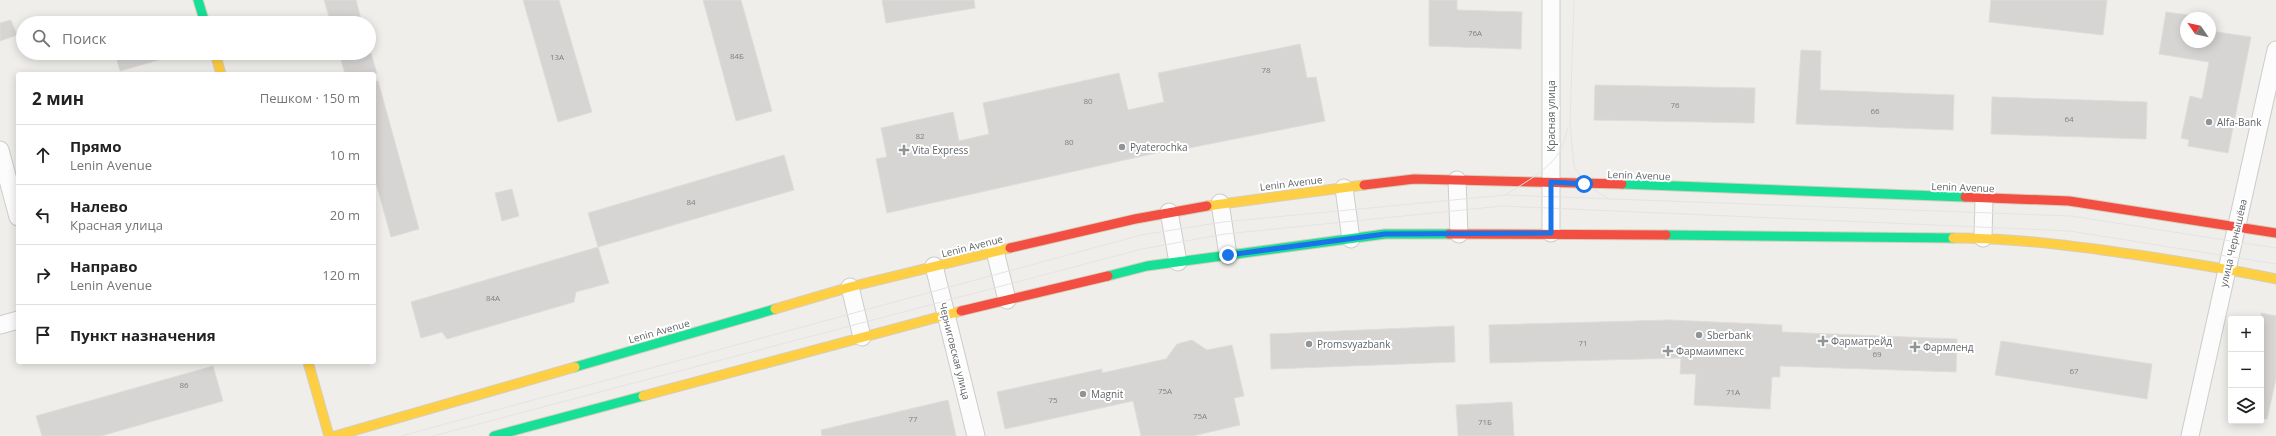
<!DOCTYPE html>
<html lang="ru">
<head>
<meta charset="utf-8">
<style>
	body { margin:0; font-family:"Open Sans",sans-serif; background:#f6f6f6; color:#222 }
	.controls { position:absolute; right:12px; bottom:12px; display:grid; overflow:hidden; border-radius:4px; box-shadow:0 2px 10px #0003 }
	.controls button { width:36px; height:36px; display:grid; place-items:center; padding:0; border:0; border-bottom:1px solid #e0e0e0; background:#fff; color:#222; font:20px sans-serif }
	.compass { position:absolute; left:2180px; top:12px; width:36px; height:36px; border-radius:50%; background:#fff; box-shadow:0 2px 10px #0003; rotate:304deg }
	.stop { position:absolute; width:12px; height:12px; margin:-9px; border:3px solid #1a73e8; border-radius:50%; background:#fff }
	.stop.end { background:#1a73e8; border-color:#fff; box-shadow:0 1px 4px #0008 }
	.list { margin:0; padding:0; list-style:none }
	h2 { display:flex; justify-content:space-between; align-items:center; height:52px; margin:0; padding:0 16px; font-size:17px }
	h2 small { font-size:13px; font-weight:400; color:#767676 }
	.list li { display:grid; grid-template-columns:26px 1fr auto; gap:12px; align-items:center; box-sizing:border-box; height:60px; padding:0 16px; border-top:1px solid #e0e0e0 }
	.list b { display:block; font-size:15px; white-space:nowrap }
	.list p { margin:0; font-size:13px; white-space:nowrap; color:#767676 }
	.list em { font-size:13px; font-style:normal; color:#767676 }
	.icon { flex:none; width:22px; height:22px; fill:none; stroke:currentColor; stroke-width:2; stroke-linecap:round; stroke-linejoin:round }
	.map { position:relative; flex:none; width:2276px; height:436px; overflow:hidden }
	.search { position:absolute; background:#fff; box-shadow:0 2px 10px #0003; left:16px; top:16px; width:360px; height:44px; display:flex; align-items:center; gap:10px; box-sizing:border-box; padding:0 14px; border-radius:22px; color:#767676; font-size:15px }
	.panel { position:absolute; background:#fff; box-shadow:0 2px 10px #0003; left:16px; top:72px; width:360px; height:292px; border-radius:4px }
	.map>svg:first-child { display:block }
	.building { fill:#d6d5d3; stroke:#deddd9 }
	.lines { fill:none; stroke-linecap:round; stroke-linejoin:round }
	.street-casing { stroke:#cbcccc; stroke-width:19 }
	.fast-casing { stroke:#d7ceb8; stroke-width:11 }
	.slow-casing { stroke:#d7ceb8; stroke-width:11 }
	.jam-casing { stroke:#d7ceb8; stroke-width:11 }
	.street { stroke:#fdfcfc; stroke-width:17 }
	.fast { stroke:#16e098; stroke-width:9 }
	.slow { stroke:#ffcf43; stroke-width:9 }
	.jam { stroke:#f24e42; stroke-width:9 }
	.tram { stroke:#e4e4e4; stroke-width:1 }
	.route { stroke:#1a73e8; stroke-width:5 }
	.poi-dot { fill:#919496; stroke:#fff; stroke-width:1.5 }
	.labels { text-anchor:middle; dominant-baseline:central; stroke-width:4; stroke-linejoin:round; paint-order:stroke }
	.number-label { font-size:8px; fill:#7e8184 }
	.street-label { font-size:10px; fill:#5f6368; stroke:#fff }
	.poi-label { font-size:10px; fill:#5f6368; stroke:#fff; text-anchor:start }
</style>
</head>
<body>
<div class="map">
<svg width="2276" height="436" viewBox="0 0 2276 436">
	<rect width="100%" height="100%" fill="#efeeea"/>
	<path class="building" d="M324 0H356L362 23H331Z
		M523 0H559L592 112 558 122Z
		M703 0H741L772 111 736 121Z
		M882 0H974L975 8 886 23Z
		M1429 0H1457V10L1522 12 1521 49 1429 46Z
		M1991 0H2107L2103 35 1989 22Z
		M2166 12 2203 17 2186 18V42H2210V31L2251 37 2228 153 2188 146 2189 140 2181 138 2190 96 2202 99 2209 62 2159 54Z
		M11 20 17 35 0 41V23Z
		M1300 44 1307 78 1316 77 1325 121 1174 151V149L887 213 876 159 887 157 881 128 953 112 959 141 989 134 983 103 1119 73 1128 110 1164 102 1158 73Z
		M1801 50 1821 51 1820 90 1954 95 1953 130 1796 124Z
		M115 53H169V57L120 71Z
		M339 53H371L377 74H345Z
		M378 81 419 229 391 237 374 176V82Z
		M1595 85 1755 88 1754 123 1594 120Z
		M1992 97 2147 102 2146 139 1991 134Z
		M784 155 794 190 598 247 588 213Z
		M512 189 519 216 502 221 495 193Z
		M598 247 609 283 576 292 574 302 447 339 442 332 421 338 411 302Z
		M2261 313 2276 316V379L2267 419H2261Z
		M1670 320 1782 325V332L1957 339 1956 372 1780 366V377H1772L1770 409 1694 405 1696 374H1680L1681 358 1490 363 1489 325Z
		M1454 326 1455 362 1271 369 1270 334Z
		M1192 340 1207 350 1232 345 1244 396 1234 398 1240 425 1193 436H1141L1133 401 1005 429 997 392 1102 369V373L1166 359 1177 344Z
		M2001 341 2152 364 2147 399 1995 375Z
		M213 366 223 401 101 436H42L36 416Z
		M948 400 956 436H822L821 430Z
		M1512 402 1514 436H1458L1456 405Z"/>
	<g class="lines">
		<g class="street-casing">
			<path id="street" d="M0 150 18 217
				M1457 180 1459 234
				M1344 188 1351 239
				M1220 203 1228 255
				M1169 212 1178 262
				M1551 233V0
				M1983 238 1984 198
				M995 251 1007 300
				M934 266 976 436
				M850 287 862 337
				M0 325 18 320
				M2190 436 2276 50"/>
		</g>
		<g class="fast-casing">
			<path id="fast" d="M198 0 205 23
				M1622 184 1965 197
				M1666 235 1953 238
				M1108 276 1147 266 1385 234H1449
				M575 367 775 309
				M494 436 643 396"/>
		</g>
		<g class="slow-casing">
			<path id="slow" d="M215 53 221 74
				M1207 206 1364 185
				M1953 238C2015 238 2076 246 2138 255 2184 262 2230 269 2276 279
				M775 309 850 287 1010 248
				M308 362 329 436
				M643 396 961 311
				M335 436 575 367"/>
		</g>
		<g class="jam-casing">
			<path id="jam" d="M1364 185 1414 179 1622 184
				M1965 197 2069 201 2276 233
				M1449 234 1666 235
				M1010 248 1135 219 1207 206
				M961 311 1108 276"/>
		</g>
		<use href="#street" class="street"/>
		<use href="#fast" class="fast"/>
		<use href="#slow" class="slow"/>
		<use href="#jam" class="jam"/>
		<path class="tram" d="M1574 0 1570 124 1574 166 1585 184 1609 199
			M1505 195C1524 183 1551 169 1561 149 1564 142 1566 135 1568 128
			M401 436 1141 235 1223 222 1505 195 2071 216 2276 248
			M433 436 1142 249 1225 234 1502 206 2070 231 2276 264"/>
	</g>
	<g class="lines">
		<path class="route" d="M1228 255 1385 234 1551 233V182L1584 184"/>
	</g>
	<g class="poi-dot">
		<circle cx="2209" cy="122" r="4"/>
		<circle cx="1122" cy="147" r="4"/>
		<path d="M902 144h4v4h4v4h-4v4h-4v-4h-4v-4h4z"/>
		<circle cx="1699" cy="335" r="4"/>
		<path d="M1821 335h4v4h4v4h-4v4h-4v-4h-4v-4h4z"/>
		<circle cx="1309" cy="344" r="4"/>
		<path d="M1913 341h4v4h4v4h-4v4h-4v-4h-4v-4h4z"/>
		<path d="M1666 345h4v4h4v4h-4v4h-4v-4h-4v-4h4z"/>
		<circle cx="1083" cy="394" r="4"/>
	</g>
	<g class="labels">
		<g class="number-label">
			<text x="1475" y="32">76А</text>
			<text x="737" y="55">84Б</text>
			<text x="557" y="56">13А</text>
			<text x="1266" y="69">78</text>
			<text x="1088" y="100">80</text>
			<text x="1675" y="104">76</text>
			<text x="1875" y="110">66</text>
			<text x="2069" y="118">64</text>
			<text x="920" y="135">82</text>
			<text x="1069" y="141">80</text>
			<text x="691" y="201">84</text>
			<text x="493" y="297">84А</text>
			<text x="1583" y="342">71</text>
			<text x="1877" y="353">69</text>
			<text x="2074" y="370">67</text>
			<text x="184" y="384">86</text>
			<text x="1165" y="390">75А</text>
			<text x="1733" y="391">71А</text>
			<text x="1053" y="399">75</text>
			<text x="1200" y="415">75А</text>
			<text x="913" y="418">77</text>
			<text x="1485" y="421">71Б</text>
		</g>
		<g class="street-label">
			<text transform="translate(1551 116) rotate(-90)">Красная улица</text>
			<text transform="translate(1639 175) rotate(2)">Lenin Avenue</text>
			<text transform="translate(1291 183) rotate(-7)">Lenin Avenue</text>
			<text transform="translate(1963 187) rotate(2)">Lenin Avenue</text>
			<text transform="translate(2233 243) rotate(-77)">улица Чернышёва</text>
			<text transform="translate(972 246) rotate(-14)">Lenin Avenue</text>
			<text transform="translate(659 331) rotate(-16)">Lenin Avenue</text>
			<text transform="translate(955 351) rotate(76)">Черниговская улица</text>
		</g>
		<g class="poi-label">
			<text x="2217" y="122">Alfa-Bank</text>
			<text x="1130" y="147">Pyaterochka</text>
			<text x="912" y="150">Vita Express</text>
			<text x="1707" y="335">Sberbank</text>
			<text x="1831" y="341">Фарматрейд</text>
			<text x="1317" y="344">Promsvyazbank</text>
			<text x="1923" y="347">Фармленд</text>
			<text x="1676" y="351">Фармаимпекс</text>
			<text x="1091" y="394">Magnit</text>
		</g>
	</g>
</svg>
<div class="controls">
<button>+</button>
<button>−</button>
<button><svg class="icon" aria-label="layers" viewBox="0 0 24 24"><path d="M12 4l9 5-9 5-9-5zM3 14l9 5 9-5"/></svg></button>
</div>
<svg class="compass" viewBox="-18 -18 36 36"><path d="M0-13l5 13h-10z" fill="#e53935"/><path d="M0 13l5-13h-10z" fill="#767676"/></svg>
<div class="stop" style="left:1584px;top:184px"></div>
<div class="stop end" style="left:1228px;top:255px"></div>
<div class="search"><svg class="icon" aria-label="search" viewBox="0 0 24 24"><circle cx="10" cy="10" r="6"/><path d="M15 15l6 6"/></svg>Поиск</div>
<section class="panel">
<h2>2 мин<small>Пешком · 150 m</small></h2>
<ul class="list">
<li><svg class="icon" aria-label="ahead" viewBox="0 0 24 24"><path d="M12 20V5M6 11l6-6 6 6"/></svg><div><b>Прямо</b><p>Lenin Avenue</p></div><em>10 m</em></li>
<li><svg class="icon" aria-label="left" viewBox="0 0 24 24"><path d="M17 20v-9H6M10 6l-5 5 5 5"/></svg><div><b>Налево</b><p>Красная улица</p></div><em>20 m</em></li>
<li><svg class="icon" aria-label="right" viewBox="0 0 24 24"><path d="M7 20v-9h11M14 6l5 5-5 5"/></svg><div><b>Направо</b><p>Lenin Avenue</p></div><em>120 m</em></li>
<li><svg class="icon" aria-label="arrive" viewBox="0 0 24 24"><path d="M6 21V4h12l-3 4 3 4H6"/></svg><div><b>Пункт назначения</b></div></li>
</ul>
</section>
</div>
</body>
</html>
